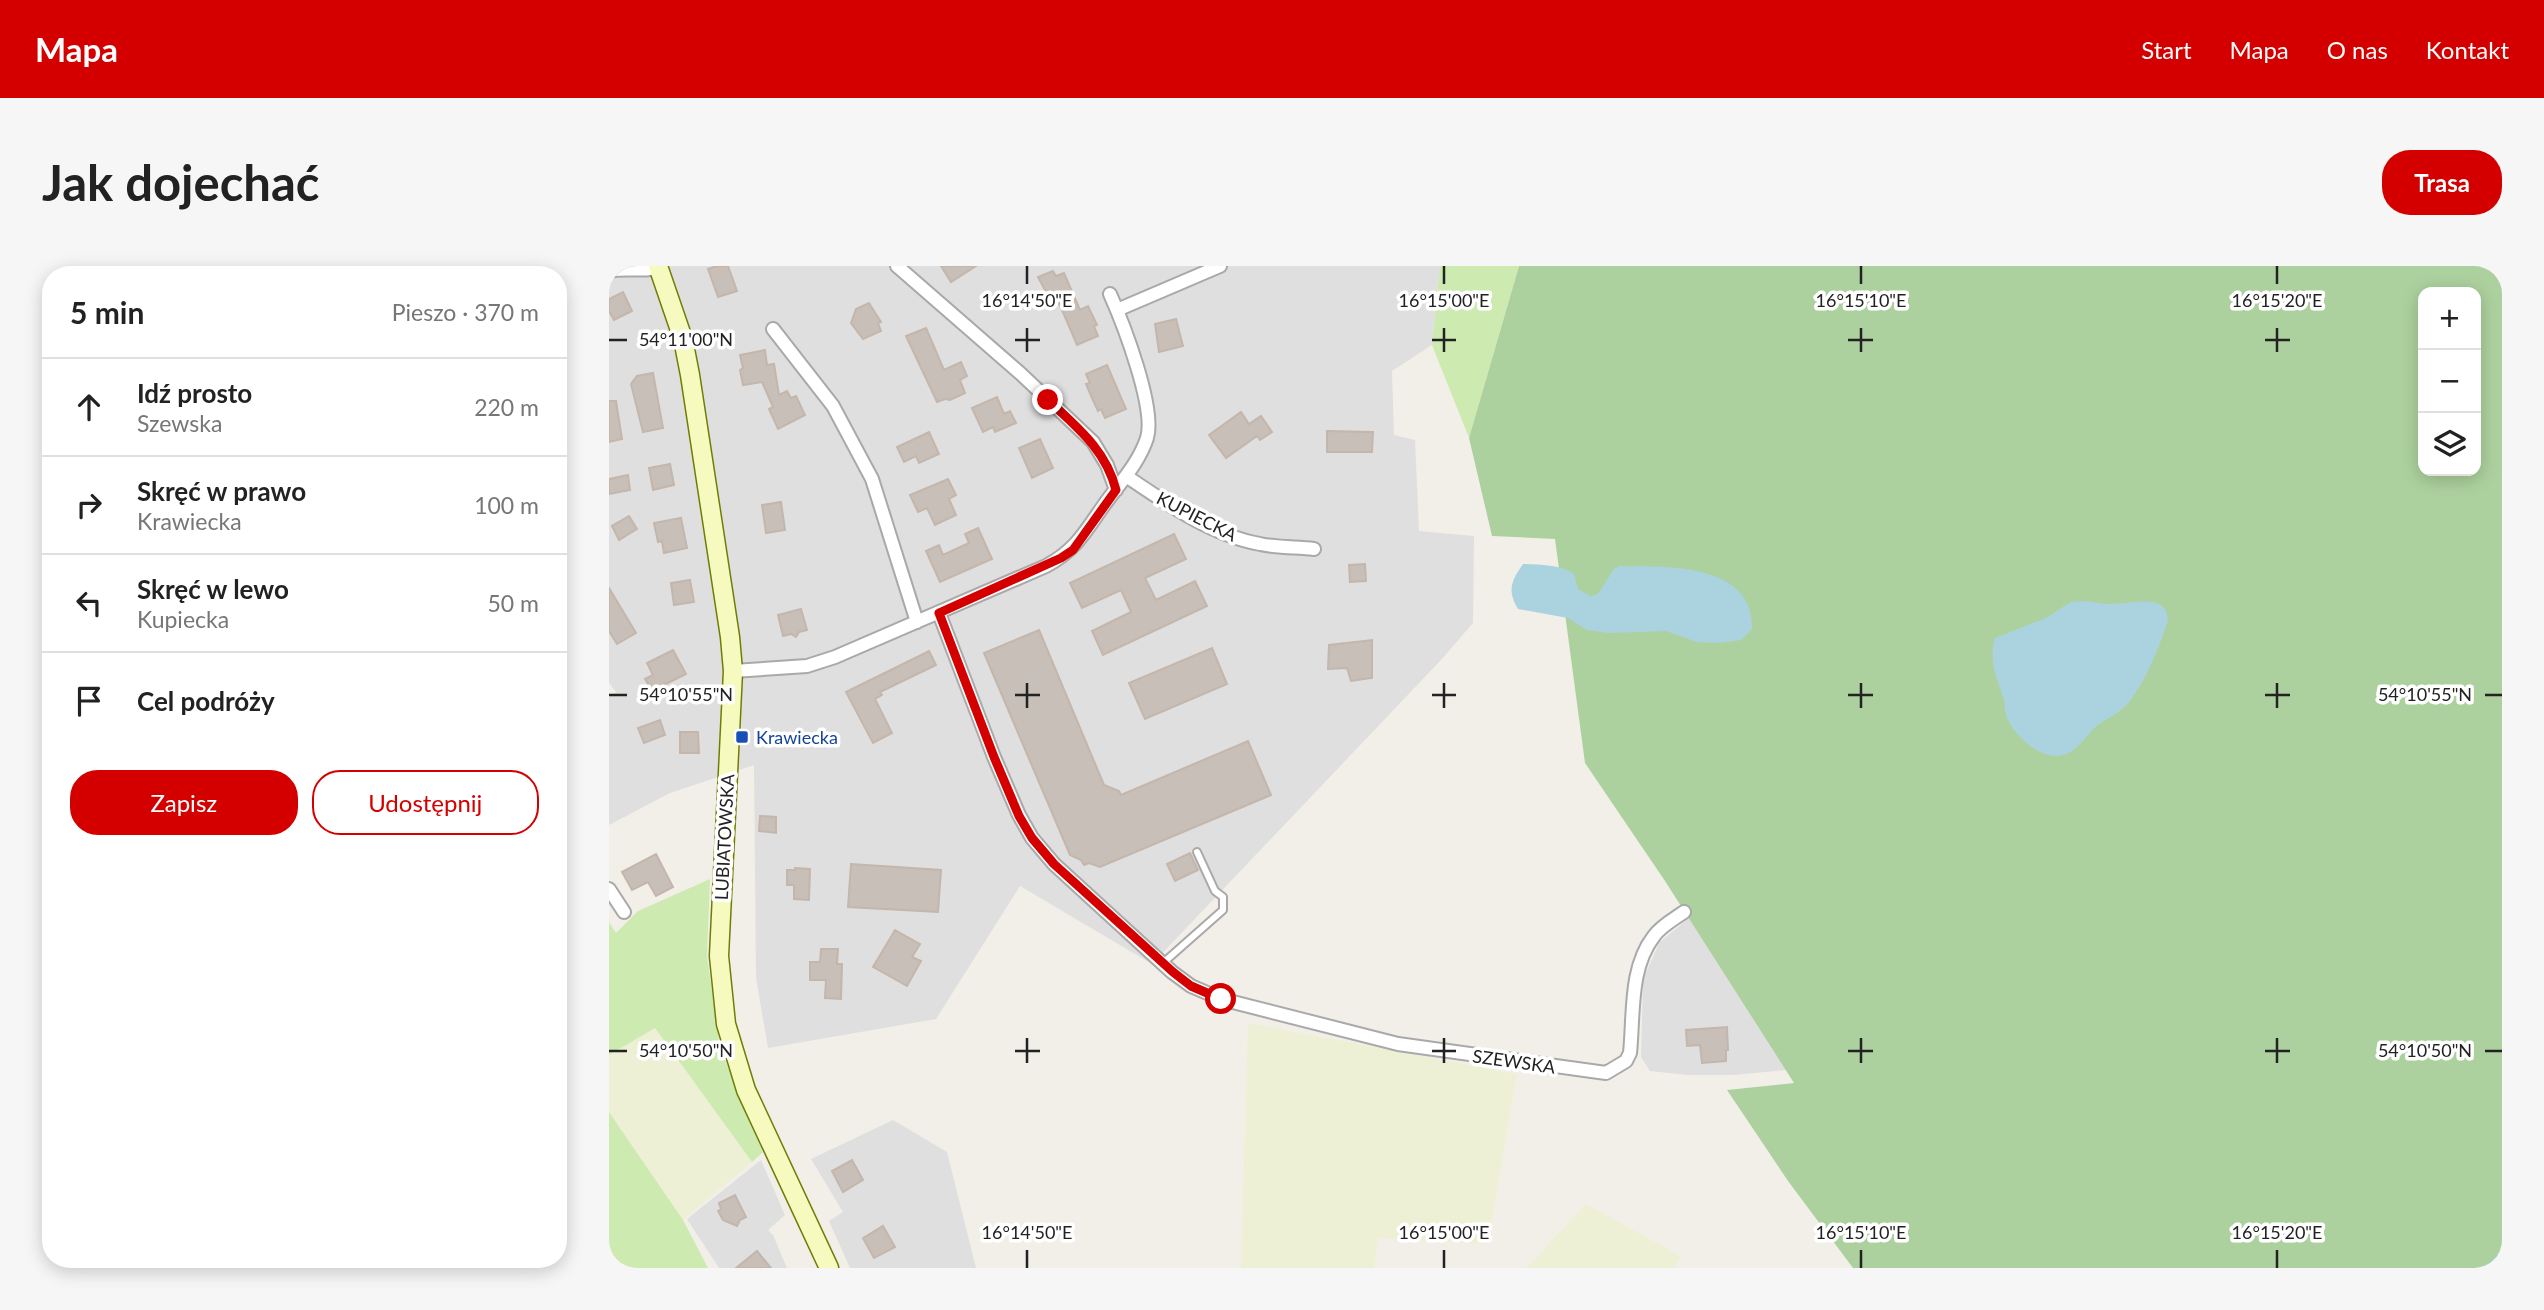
<!DOCTYPE html>
<html lang="pl">
<head>
<meta charset="utf-8">
<style>
	body { margin:0; font-family:Lato,sans-serif; background:#f6f6f6; color:#222 }
	.controls { position:absolute; right:21px; top:21px; display:grid; overflow:hidden; border-radius:14px; box-shadow:0 4px 18px #0003 }
	.controls button { width:63px; height:63px; display:grid; place-items:center; padding:0; border:0; border-bottom:2px solid #e0e0e0; background:#fff; color:#222; font:35px sans-serif }
	.stop { position:absolute; width:21px; height:21px; margin:-16px; border:5px solid #d40000; border-radius:50%; background:#fff }
	.stop.end { background:#d40000; border-color:#fff; box-shadow:0 2px 7px #0008 }
	.list { margin:0; padding:0; list-style:none }
	h2 { display:flex; justify-content:space-between; align-items:center; height:91px; margin:0; padding:0 28px; font-size:30px }
	h2 small { font-size:23px; font-weight:400; color:#767676 }
	.list li { display:grid; grid-template-columns:46px 1fr auto; gap:21px; align-items:center; box-sizing:border-box; height:98px; padding:0 28px; border-top:2px solid #e0e0e0 }
	.list b { display:block; font-size:26px; white-space:nowrap }
	.list p { margin:0; font-size:23px; white-space:nowrap; color:#767676 }
	.list em { font-size:23px; font-style:normal; color:#767676 }
	.actions { display:flex; gap:14px; padding:21px 28px }
	.actions a { flex:1; padding:16px 0; border:2px solid #d40000; border-radius:28px; text-align:center; font-size:24px; color:#d40000 }
	.actions .main { background:#d40000; color:#fff }
	.icon { flex:none; width:38px; height:38px; fill:none; stroke:currentColor; stroke-width:2; stroke-linecap:round; stroke-linejoin:round }
	.map { position:relative; flex:none; width:1893px; height:1002px; overflow:hidden; border-radius:28px }
	header { display:flex; align-items:center; gap:42px; box-sizing:border-box; height:98px; padding:0 35px; background:#d40000; color:#fff }
	header strong { font-size:33px }
	nav { display:flex; gap:38px; margin-inline-start:auto; font-size:24px }
	.intro { display:flex; align-items:center; justify-content:space-between; box-sizing:border-box; height:168px; padding:0 42px }
	h1 { margin:0; font-size:49px }
	.button { padding:18px 32px; border-radius:28px; background:#d40000; color:#fff; font-size:24px; font-weight:700 }
	main { display:flex; gap:42px; padding:0 42px }
	aside { flex:1; background:#fff; border-radius:28px; box-shadow:0 4px 18px #0003 }
	.map>svg:first-child { display:block }
	.residential { fill:#e0dfdf }
	.farmland { fill:#eef0d5 }
	.grass { fill:#cdebb0 }
	.forest { fill:#add19e; fill-rule:evenodd }
	.water { fill:#aad3df }
	.lines { fill:none; stroke-linecap:round; stroke-linejoin:round }
	.stream { stroke:#aad3df; stroke-width:4.5 }
	.building { fill:#c7bfb8; stroke:#c4b6ab; stroke-width:2 }
	.lane-casing { stroke:#a9a9a9; stroke-width:10 }
	.street-casing { stroke:#a9a9a9; stroke-width:16 }
	.secondary-casing { stroke:#707d05; stroke-width:21 }
	.lane { stroke:#fff; stroke-width:6 }
	.street { stroke:#fff; stroke-width:12 }
	.secondary { stroke:#f7fabf; stroke-width:18 }
	.route { stroke:#d40000; stroke-width:9 }
	.ticks { fill:none; stroke:#222; stroke-width:2.5 }
	.transit-dot { fill:#1a4fb4; stroke:#fff; stroke-width:2.5 }
	.labels { text-anchor:middle; dominant-baseline:central; stroke-width:7; stroke-linejoin:round; paint-order:stroke }
	.street-label { font-size:18px; fill:#222; stroke:#fff }
	.transit-label { font-size:18px; fill:#164399; stroke:#fff; text-anchor:start }
	.ticks-label { font-size:18px; text-anchor:middle; fill:#222; stroke:#fff; stroke-width:7; stroke-linejoin:round; paint-order:stroke }
</style>
</head>
<body>
<header>
<strong>Mapa</strong>
<nav><a>Start</a><a>Mapa</a><a>O nas</a><a>Kontakt</a></nav>
</header>
<div class="intro"><h1>Jak dojechać</h1><a class="button">Trasa</a></div>
<main>
<aside>
<h2>5 min<small>Pieszo · 370 m</small></h2>
<ul class="list">
<li><svg class="icon" aria-label="ahead" viewBox="0 0 24 24"><path d="M12 20V5M6 11l6-6 6 6"/></svg><div><b>Idź prosto</b><p>Szewska</p></div><em>220 m</em></li>
<li><svg class="icon" aria-label="right" viewBox="0 0 24 24"><path d="M7 20v-9h11M14 6l5 5-5 5"/></svg><div><b>Skręć w prawo</b><p>Krawiecka</p></div><em>100 m</em></li>
<li><svg class="icon" aria-label="left" viewBox="0 0 24 24"><path d="M17 20v-9H6M10 6l-5 5 5 5"/></svg><div><b>Skręć w lewo</b><p>Kupiecka</p></div><em>50 m</em></li>
<li><svg class="icon" aria-label="arrive" viewBox="0 0 24 24"><path d="M6 21V4h12l-3 4 3 4H6"/></svg><div><b>Cel podróży</b></div></li>
</ul>
<div class="actions"><a class="main">Zapisz</a><a>Udostępnij</a></div>
</aside>
<div class="map">
<svg width="1893" height="1002" viewBox="0 0 1893 1002">
	<rect width="100%" height="100%" fill="#f2efe9"/>
	<path class="residential" d="M0 0H831L823 79 783 105 785 169 806 174 810 265 865 270 864 357 832 394 543 698 411 620 327 753 159 782 147 712 145 499 61 527 0 559V431L7 426 0 417Z
		M1080 652 1177 804 1125 809H1078L1041 805 1032 791 1034 713 1051 676Z
		M284 854 338 886 367 1002H241L220 955 234 946 202 893Z
		M152 894 176 949 159 964 164 969 178 1002H110L78 953Z"/>
	<path class="farmland" d="M639 757 908 808 879 978 769 972 765 1002H632Z
		M46 761 143 896 74 954 0 846V789Z
		M977 938 1072 990 1065 1002H917Z"/>
	<path class="grass" d="M831 0H910L860 172 823 79Z
		M101 613 98 690 111 782 154 886 143 896 46 762 0 789V656L7 667 29 645Z
		M0 846 74 954 99 1002H0Z"/>
	<path class="forest" d="M910 0H1893V1002H1244L1179 915 1118 824 1185 817 1056 615 976 497 946 273 883 270 860 172ZM1814 26H1867V205H1814Z"/>
	<path class="water" d="M914 298C932 299 950 298 965 308L969 323 981 330 989 328 1005 303 1011 300C1057 301 1145 296 1143 363L1132 374 1110 377 1088 376 1057 365 999 367 978 364 959 352 909 343C898 325 902 315 914 298Z
		M1478 335C1486 336 1494 338 1501 338 1520 339 1559 325 1559 355 1549 383 1539 411 1520 436 1512 446 1501 451 1490 458 1478 467 1469 486 1454 489 1433 495 1408 472 1399 454 1396 448 1396 441 1395 434 1388 410 1379 398 1386 372L1437 352 1462 336Z"/>
	<g class="lines">
		<path class="stream" d="M1878 1002 1893 988"/>
	</g>
	<path class="building" d="M108 0H119L128 25 109 31 99 3Z
		M332 0H367L342 16Z
		M444 5 447 10 455 7 471 44 479 40 488 59 485 60 489 70 468 79 450 37 444 39 429 11Z
		M14 26 23 45 5 54 0 45V33Z
		M260 37 272 56 269 57 272 65 254 73 242 57 247 43Z
		M567 53 574 80 550 86 546 58Z
		M317 62 335 104 352 96 358 110 351 114 356 127 341 134 336 133 328 136 297 70Z
		M156 84 158 99 165 98 170 129 178 125 182 132 187 130 196 149 169 163 160 143 164 141 153 116 134 119 131 104 134 102 131 89Z
		M498 99 517 143 496 152 492 143 489 145 483 132 477 118 481 117 477 108Z
		M44 107 54 162 34 166 22 118 28 110Z
		M388 131 395 148 401 145 407 157 386 166 384 161 374 166 363 142Z
		M0 135H7L13 173 0 176Z
		M632 146 640 158 652 150 663 166 651 174 648 170 617 192 600 169Z
		M718 165 764 166 763 186H718Z
		M320 166 330 188 310 197 307 190 295 196 288 181Z
		M431 173 444 202 423 212 410 182Z
		M61 198 65 219 44 224 40 202Z
		M19 209 21 224 0 228V213Z
		M339 213 347 229 340 233 347 249 326 259 318 242 309 246 301 229Z
		M172 236 176 264 157 267 153 239Z
		M20 250 28 263 10 274 3 260Z
		M72 252 78 282 55 287 53 275 49 276 45 257Z
		M369 262 383 293 331 316 317 285 330 279 334 289 360 277 356 268Z
		M565 268 577 293 536 312 547 334 586 315 598 340 494 389 483 365 522 346 512 324 473 342 461 317Z
		M756 298 757 315 741 316 740 299Z
		M81 314 85 336 65 339 62 317Z
		M0 322 27 367 8 378 0 365Z
		M192 343 198 364 190 366 187 371 182 368 174 370 169 349Z
		M430 364 495 519 510 525 512 529 639 475 662 529 491 601 480 597 475 599 472 594 461 589 375 387Z
		M763 374V412L742 415 738 402 719 403 720 379Z
		M603 382 618 418 536 453 520 417Z
		M64 384 77 408 43 425 36 413 44 409 38 397Z
		M320 385 327 399 271 426 273 429 266 433 283 467 264 477 237 426Z
		M51 454 56 469 35 477 29 462Z
		M71 466H89L90 487H71Z
		M151 550 167 551V567L150 565Z
		M581 587 589 604 566 615 558 598Z
		M47 588 64 621 47 630 39 616 23 624 13 606Z
		M242 598 332 604 329 646 239 641Z
		M186 602 201 603 200 634 185 633V619H178V604H186Z
		M286 664 311 678 303 691 312 695 298 720 264 701Z
		M212 683H229L228 698H233L232 733 216 732 217 714H201V696H211Z
		M1118 761 1119 784H1117V795L1093 797 1091 779 1078 780 1077 764Z
		M243 894 254 914 234 926 223 905Z
		M126 929 137 951 131 954 128 960 114 954 109 945 112 943 110 937Z
		M274 960 286 981 265 992 254 972Z
		M148 985 162 1002H127Z"/>
	<g class="lines">
		<g class="lane-casing">
			<path id="lane" d="M554 697 614 644V631L606 625 588 586"/>
		</g>
		<g class="street-casing">
			<path id="street" d="M288 0 412 108 484 176 498 199 507 224
				M0 5C17 1 33 6 50 2
				M508 44 611 0
				M164 63 224 140 263 213 308 356
				M517 210C557 237 602 269 651 278 669 282 688 281 705 283
				M330 347 385 491 410 549 423 572 445 598 563 706 582 720 612 733 789 778 997 807 1017 795 1021 787C1025 748 1020 702 1045 670 1052 660 1065 653 1075 646
				M124 405 198 400 226 391 437 300C467 284 476 266 495 239 510 218 530 197 538 172 547 142 514 57 501 28
				M0 623 15 646"/>
		</g>
		<g class="secondary-casing">
			<path id="secondary" d="M49 0 74 73 81 109 121 371 124 405 110 690 117 758 137 824 220 1002"/>
		</g>
		<use href="#lane" class="lane"/>
		<use href="#street" class="street"/>
		<use href="#secondary" class="secondary"/>
	</g>
	<g class="lines">
		<path class="route" d="M439 134C468 161 497 184 507 224L464 284 452 292 330 347 385 491 410 550 423 572 445 598 564 706 582 720 612 733"/>
	</g>
	<path class="ticks" d="M418 0V18M835 0V18M1252 0V18M1668 0V18M418 62V86M835 62V86M1252 62V86M1668 62V86M0 74H18M406 74H431M823 74H847M1239 74H1264M1656 74H1681M418 417V442M835 417V442M1252 417V442M1668 417V442M0 429H18M406 429H431M823 429H847M1239 429H1264M1656 429H1681M1876 429H1893M418 772V797M835 772V797M1252 772V797M1668 772V797M0 785H18M406 785H431M823 785H847M1239 785H1264M1656 785H1681M1876 785H1893M418 984V1002M835 984V1002M1252 984V1002M1668 984V1002"/>
	<rect class="transit-dot" x="126" y="464" width="14" height="14" rx="3.5"/>
	<g class="labels">
		<g class="street-label">
			<text transform="translate(588 250) rotate(27)">KUPIECKA</text>
			<text transform="translate(115 571) rotate(-87)">LUBIATOWSKA</text>
			<text transform="translate(905 795) rotate(8)">SZEWSKA</text>
		</g>
		<g class="transit-label">
			<text x="147" y="471">Krawiecka</text>
		</g>
	</g>
	<g class="ticks-label">
		<text x="418" y="41">16°14'50"E</text>
		<text x="835" y="41">16°15'00"E</text>
		<text x="1252" y="41">16°15'10"E</text>
		<text x="1668" y="41">16°15'20"E</text>
		<text x="77" y="80">54°11'00"N</text>
		<text x="77" y="435">54°10'55"N</text>
		<text x="1816" y="435">54°10'55"N</text>
		<text x="77" y="791">54°10'50"N</text>
		<text x="1816" y="791">54°10'50"N</text>
		<text x="418" y="973">16°14'50"E</text>
		<text x="835" y="973">16°15'00"E</text>
		<text x="1252" y="973">16°15'10"E</text>
		<text x="1668" y="973">16°15'20"E</text>
	</g>
</svg>
<div class="controls">
<button>+</button>
<button>−</button>
<button><svg class="icon" aria-label="layers" viewBox="0 0 24 24"><path d="M12 4l9 5-9 5-9-5zM3 14l9 5 9-5"/></svg></button>
</div>
<div class="stop" style="left:612px;top:733px"></div>
<div class="stop end" style="left:439px;top:134px"></div>
</div>
</main>
</body>
</html>
